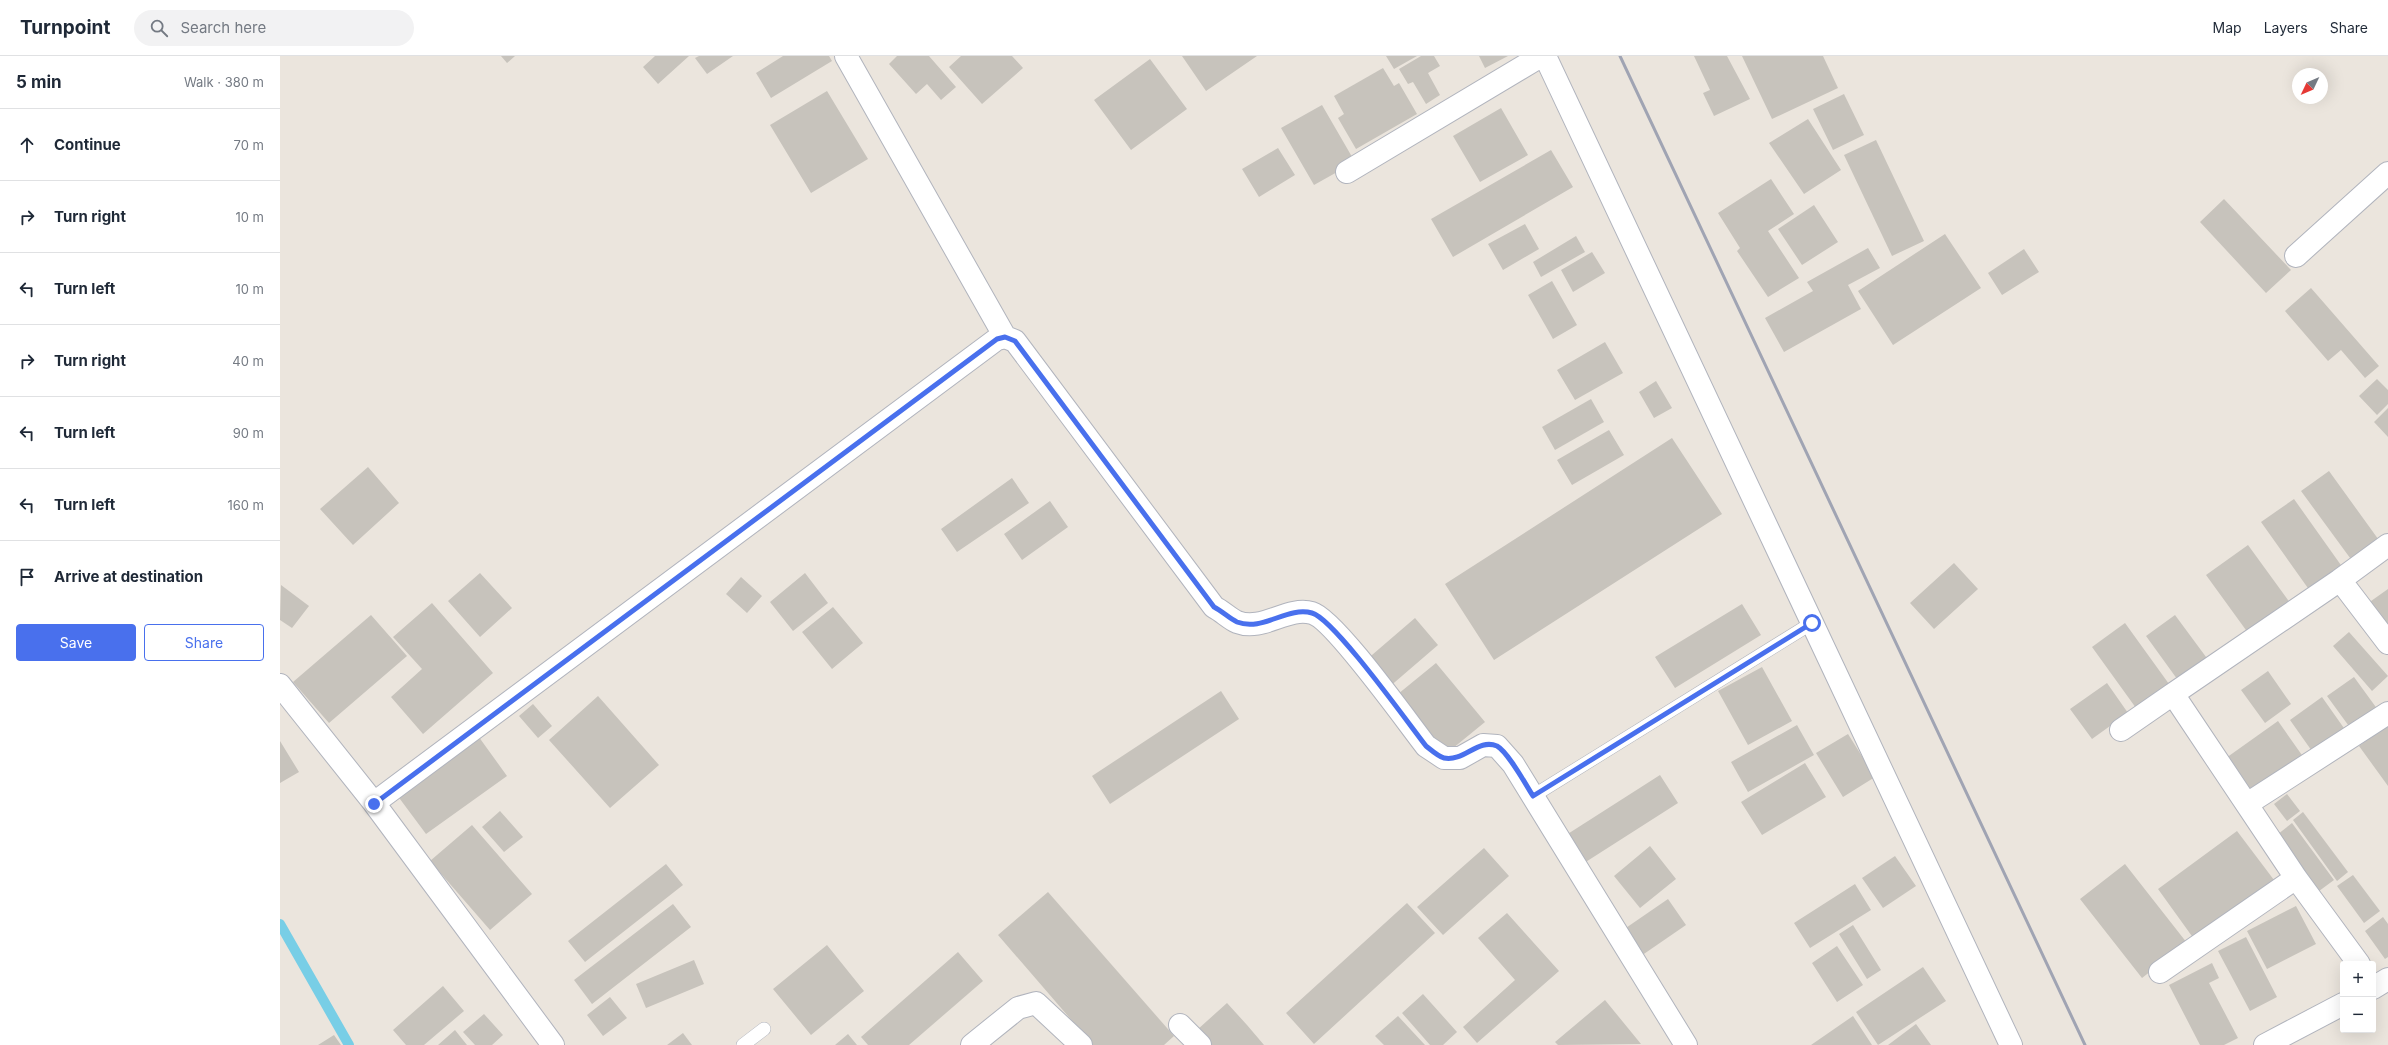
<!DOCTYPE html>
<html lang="en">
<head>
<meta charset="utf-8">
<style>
	body { margin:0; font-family:Inter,sans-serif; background:#f2f2f3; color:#1f2937 }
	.controls { position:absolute; right:12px; bottom:12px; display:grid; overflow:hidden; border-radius:4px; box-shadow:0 4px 16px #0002 }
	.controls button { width:36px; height:36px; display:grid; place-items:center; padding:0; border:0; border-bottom:1px solid #e0e1e3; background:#fff; color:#1f2937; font:20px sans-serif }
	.compass { position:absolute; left:2012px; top:12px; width:36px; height:36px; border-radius:50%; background:#fff; box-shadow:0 4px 16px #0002; rotate:226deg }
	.stop { position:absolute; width:12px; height:12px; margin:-9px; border:3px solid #4970ed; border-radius:50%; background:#fff }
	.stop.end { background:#4970ed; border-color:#fff; box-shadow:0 1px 4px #0008 }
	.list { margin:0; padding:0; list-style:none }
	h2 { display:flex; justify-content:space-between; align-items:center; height:52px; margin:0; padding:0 16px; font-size:17px }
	h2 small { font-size:13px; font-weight:400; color:#747a83 }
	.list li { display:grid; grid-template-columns:26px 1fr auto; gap:12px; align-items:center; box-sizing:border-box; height:72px; padding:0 16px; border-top:1px solid #e0e1e3 }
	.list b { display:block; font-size:15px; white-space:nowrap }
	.list em { font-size:13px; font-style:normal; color:#747a83 }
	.actions { display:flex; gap:8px; padding:12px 16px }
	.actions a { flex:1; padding:9px 0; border:1px solid #4970ed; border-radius:4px; text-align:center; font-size:14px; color:#4970ed }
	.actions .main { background:#4970ed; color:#fff }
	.icon { flex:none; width:22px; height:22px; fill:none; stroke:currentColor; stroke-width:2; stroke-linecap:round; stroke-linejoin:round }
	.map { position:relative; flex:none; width:2108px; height:989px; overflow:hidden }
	header { display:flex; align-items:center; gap:24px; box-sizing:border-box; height:56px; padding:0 20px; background:#fff; border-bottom:1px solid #e0e1e3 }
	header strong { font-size:19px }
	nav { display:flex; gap:22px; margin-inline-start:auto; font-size:14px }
	.search { width:280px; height:36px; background:#f2f2f3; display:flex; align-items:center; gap:10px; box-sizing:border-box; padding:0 14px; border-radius:22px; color:#747a83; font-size:15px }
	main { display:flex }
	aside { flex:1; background:#fff }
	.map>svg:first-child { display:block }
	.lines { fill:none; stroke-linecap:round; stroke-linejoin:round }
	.stream { stroke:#78cee6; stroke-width:10 }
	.building { fill:#c7c3bc }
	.service-casing { stroke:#b1b4bd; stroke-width:14 }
	.minor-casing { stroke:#b1b4bd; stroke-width:24 }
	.service { stroke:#fff; stroke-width:13 }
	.minor { stroke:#fff; stroke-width:22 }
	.rail { stroke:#a0a4b3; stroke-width:3 }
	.route { stroke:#4970ed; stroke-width:5 }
</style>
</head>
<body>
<header>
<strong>Turnpoint</strong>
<div class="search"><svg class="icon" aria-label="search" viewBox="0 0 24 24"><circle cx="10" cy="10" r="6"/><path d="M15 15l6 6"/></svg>Search here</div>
<nav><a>Map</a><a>Layers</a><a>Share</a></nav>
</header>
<main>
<aside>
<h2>5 min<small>Walk · 380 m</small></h2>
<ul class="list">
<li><svg class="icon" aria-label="ahead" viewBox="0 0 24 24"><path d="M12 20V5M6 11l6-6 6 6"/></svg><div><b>Continue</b></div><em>70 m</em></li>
<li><svg class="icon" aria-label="right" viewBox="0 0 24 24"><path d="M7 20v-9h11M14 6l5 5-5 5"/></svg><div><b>Turn right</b></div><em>10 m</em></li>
<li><svg class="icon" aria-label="left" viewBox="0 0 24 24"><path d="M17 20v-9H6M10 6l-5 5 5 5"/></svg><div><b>Turn left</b></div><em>10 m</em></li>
<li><svg class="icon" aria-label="right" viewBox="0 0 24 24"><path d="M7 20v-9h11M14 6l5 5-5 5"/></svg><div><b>Turn right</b></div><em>40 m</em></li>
<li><svg class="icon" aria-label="left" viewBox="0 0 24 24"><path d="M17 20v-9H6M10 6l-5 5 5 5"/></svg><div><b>Turn left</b></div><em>90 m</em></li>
<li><svg class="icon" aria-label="left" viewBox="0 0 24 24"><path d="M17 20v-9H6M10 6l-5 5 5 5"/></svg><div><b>Turn left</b></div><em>160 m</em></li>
<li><svg class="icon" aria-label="arrive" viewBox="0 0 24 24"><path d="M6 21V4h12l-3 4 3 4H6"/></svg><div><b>Arrive at destination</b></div></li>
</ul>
<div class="actions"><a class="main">Save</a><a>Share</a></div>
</aside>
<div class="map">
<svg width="2108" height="989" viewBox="0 0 2108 989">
	<rect width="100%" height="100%" fill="#ebe5dd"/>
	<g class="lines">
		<path class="stream" d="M0 868 69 989"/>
	</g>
	<path class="building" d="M221 0H235L227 7Z
		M375 0H409L378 28 363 11Z
		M419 0H453L427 18 415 2Z
		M503 0H549L552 5 491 42 476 17Z
		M617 0H649L676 31 661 44 647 28 636 38 609 8Z
		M681 0H732L743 12 702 48 669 11Z
		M902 0H977L926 35Z
		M1106 0H1137L1114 13Z
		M1141 0H1154L1160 10 1148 17 1160 39 1146 48 1133 26 1128 28 1119 13Z
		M1199 0H1228L1205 12Z
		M1414 0H1447L1470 43 1434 60 1423 37 1430 34Z
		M1462 0H1543L1558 32 1492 63Z
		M870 3 907 53 851 94 814 44Z
		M1103 12 1114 30 1119 27 1137 58 1076 93 1058 62 1064 58 1054 40Z
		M547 35 588 103 531 137 490 69Z
		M1564 38 1584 79 1553 94 1533 53Z
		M1042 49 1075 106 1034 129 1001 72Z
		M1221 52 1248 99 1200 126 1173 80Z
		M1528 63 1561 114 1524 138 1489 87Z
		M1596 84 1644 185 1612 200 1564 99Z
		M998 92 1015 119 979 141 962 113Z
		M1271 94 1293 131 1173 201 1151 163Z
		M1491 123 1514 158 1488 175 1519 222 1488 241 1457 195 1460 192 1438 157Z
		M1944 143 2011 214 1986 237 1920 166Z
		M1534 149 1558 186 1522 209 1498 173Z
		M1245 168 1259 193 1223 214 1208 188Z
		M1665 178 1701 232 1613 289 1578 235Z
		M1296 180 1305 196 1261 221 1253 206Z
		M1588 192 1600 212 1568 229 1581 253 1504 296 1485 262 1533 235 1527 226Z
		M1744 193 1759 216 1722 239 1708 217Z
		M1312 196 1325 217 1293 236 1281 214Z
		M1272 225 1297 269 1273 283 1248 239Z
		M2031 232 2099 310 2085 322 2061 294 2048 305 2005 255Z
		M1325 286 1343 317 1295 344 1277 314Z
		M2097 323 2108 334V348L2097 359 2079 340Z
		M1376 325 1392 352 1374 362 1359 336Z
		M1311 343 1324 366 1275 394 1262 371Z
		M2108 352V381L2094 366Z
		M1329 374 1344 399 1292 429 1277 404Z
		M1392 382 1442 458 1214 604 1165 528Z
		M88 411 119 447 73 489 40 453Z
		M2049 415 2101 487 2073 506 2021 435Z
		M732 422 749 447 677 496 661 473Z
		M2014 443 2063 512 2030 535 1981 466Z
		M770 445 788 471 742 504 724 478Z
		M1968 489 2013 551 1971 581 1926 519Z
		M1674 507 1698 533 1654 573 1630 547Z
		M200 517 232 552 200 581 168 545Z
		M525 517 548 547 513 575 490 546Z
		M461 521 482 540 467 557 446 538Z
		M1 529 29 550 12 572 0 564Z
		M2108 533V581L2084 550Z
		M152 547 213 617 143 678 111 641 142 613 113 581Z
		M1462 548 1481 579 1395 632 1375 601Z
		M553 551 583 587 552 613 522 576Z
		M91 559 127 600 49 667 13 626Z
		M1895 559 1929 605 1900 627 1866 580Z
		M1135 562 1158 589 1108 632 1085 605Z
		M1845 567 1889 628 1856 652 1812 591Z
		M2069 576 2108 620 2092 635 2053 590Z
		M1156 607 1205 666 1167 697 1118 638Z
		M1482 611 1512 665 1468 689 1438 635Z
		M1988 615 2011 648 1985 667 1961 634Z
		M2074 621 2098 654 2071 673 2047 640Z
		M1827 627 1848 657 1812 683 1790 653Z
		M941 635 959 663 830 748 812 720Z
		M318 640 379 709 330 752 269 684Z
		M2042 641 2066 675 2034 698 2010 664Z
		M253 648 272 670 258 682 239 660Z
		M1998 665 2024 702 1973 739 1946 702Z
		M1517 669 1534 699 1468 736 1451 706Z
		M2108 669V730L2079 690Z
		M196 677 227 720 146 778 114 735Z
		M1568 678 1595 721 1563 741 1536 697Z
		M0 685 19 716 0 727Z
		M1525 707 1546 741 1482 779 1461 746Z
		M1380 719 1398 747 1301 809 1283 781Z
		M2007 738 2020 755 2007 765 1994 748Z
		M220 755 243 781 224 796 202 771Z
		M2023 756 2068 816 2057 825 2013 764Z
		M2012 767 2054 824 2035 838 1993 782Z
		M192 769 252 838 210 874 150 805Z
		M1957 775 1994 824 1914 883 1878 833Z
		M1370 790 1396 823 1360 852 1334 820Z
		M1204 792 1229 820 1163 879 1137 851Z
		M1615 800 1636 830 1603 852 1582 822Z
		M386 808 403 829 305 906 288 885Z
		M1845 808 1907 887 1862 922 1800 843Z
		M2073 819 2100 855 2084 867 2057 830Z
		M1575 828 1591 854 1530 892 1514 867Z
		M768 836 894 980 884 989H813L718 879Z
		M1388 843 1406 869 1358 902 1340 876Z
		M1127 847 1155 877 1034 988 1006 957Z
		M393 848 411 871 312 948 294 924Z
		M2016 850 2036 888 1987 913 1967 875Z
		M1227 857 1279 915 1197 987 1183 971 1235 924 1198 882Z
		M2103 861 2108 868V901L2105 903 2085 875Z
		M1573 869 1601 914 1587 923 1559 878Z
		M1966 881 1997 941 1970 955 1938 895Z
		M547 889 584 935 531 979 493 933Z
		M1557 890 1583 929 1557 946 1532 907Z
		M678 896 703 925 629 989H588L581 981Z
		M414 904 424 928 366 952 356 928Z
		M1932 907 1939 922 1929 927 1958 982 1944 989H1920L1889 929Z
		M1643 911 1666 945 1598 989 1576 956Z
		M163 930 184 955 144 989H126L113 974Z
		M1143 938 1177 976 1163 989H1150L1122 957Z
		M330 941 347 962 323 980 307 959Z
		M1325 944 1361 988 1278 989 1275 986Z
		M947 947 967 969 984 989H930L917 974Z
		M204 958 223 979 212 989H195L183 976Z
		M1118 960 1145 989H1104L1095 980Z
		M1573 960 1592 989H1531Z
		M1636 968 1651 989H1608Z
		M175 974 187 989H158Z
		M403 977 412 989H387Z
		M568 978 577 989H555Z
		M54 979 61 989H38Z"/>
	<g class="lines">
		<g class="service-casing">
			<path id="service" d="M1253 740 1532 567
				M463 989 484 973"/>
		</g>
		<g class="minor-casing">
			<path id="minor" d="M566 0 725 281
				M1265 0 1731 989
				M1067 116 1261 0
				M2016 200 2108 117
				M2060 524 2108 489
				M0 629 94 747 273 989
				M1841 674 1893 638
				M94 747 717 283 725 281 735 285 934 551C942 555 950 563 957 566 983 576 1007 550 1032 557 1054 563 1128 667 1146 690L1164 702H1180L1203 689 1217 690 1233 708 1406 989
				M1967 748 2108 657
				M2079 908 2016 822 1893 638 2060 524 2108 587
				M1880 916 2016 822
				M2093 932 2108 923
				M900 969 920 989
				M692 989 738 952 756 947 801 989
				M1985 989 2063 948"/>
		</g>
		<use href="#service" class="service"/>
		<use href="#minor" class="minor"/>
		<path class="rail" d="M1340 0 1805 989"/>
	</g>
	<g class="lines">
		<path class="route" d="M94 748 717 283 725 281 735 285 934 551C942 555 950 563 957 566 983 576 1007 550 1032 557 1054 563 1128 667 1146 690 1151 694 1159 701 1164 702 1184 706 1198 682 1217 690 1228 696 1246 729 1253 740L1532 567"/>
	</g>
</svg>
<div class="controls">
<button>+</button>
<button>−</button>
</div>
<svg class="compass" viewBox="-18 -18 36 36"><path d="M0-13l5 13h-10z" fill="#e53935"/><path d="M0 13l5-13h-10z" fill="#747a83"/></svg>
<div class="stop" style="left:1532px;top:567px"></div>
<div class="stop end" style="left:94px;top:748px"></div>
</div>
</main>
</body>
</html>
